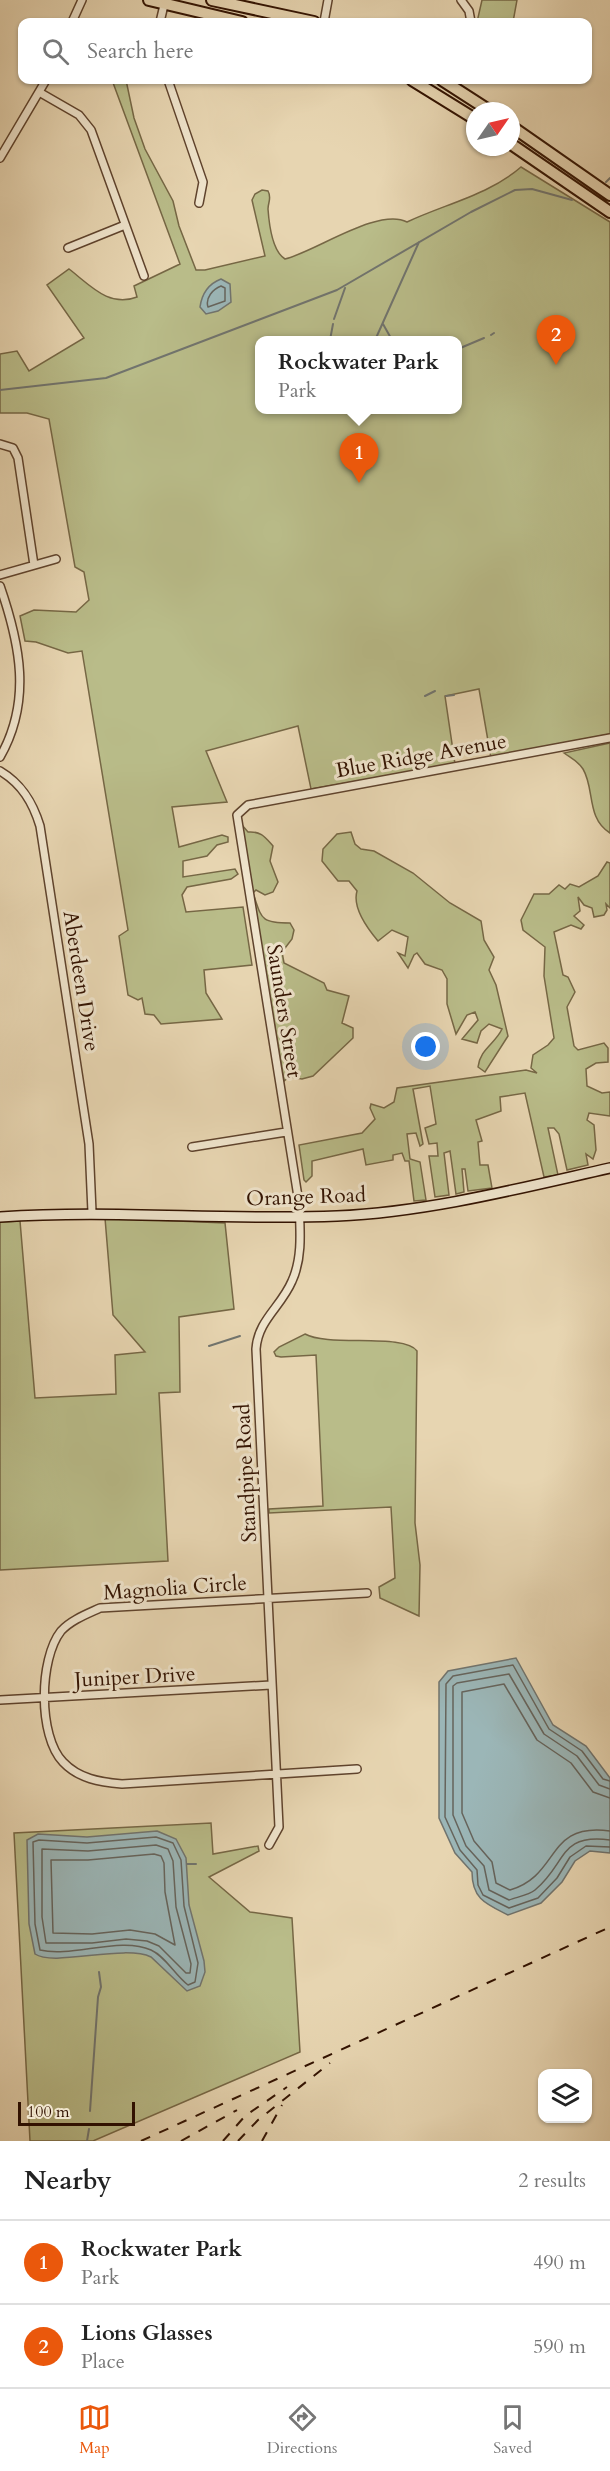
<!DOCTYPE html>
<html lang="en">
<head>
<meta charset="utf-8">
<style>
	body { margin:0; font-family:Cardo,serif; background:#f6f6f6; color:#222 }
	.controls { position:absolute; right:18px; bottom:18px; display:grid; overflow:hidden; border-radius:12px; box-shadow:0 2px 4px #0004 }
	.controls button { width:54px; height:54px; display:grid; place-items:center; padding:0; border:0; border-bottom:2px solid #e0e0e0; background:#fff; color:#222; font:30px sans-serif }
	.compass { position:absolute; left:466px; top:102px; width:54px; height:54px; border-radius:50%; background:#fff; box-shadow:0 2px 4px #0004; rotate:56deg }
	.scale { position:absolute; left:18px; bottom:15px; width:117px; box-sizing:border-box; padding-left:6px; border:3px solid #321201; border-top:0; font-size:16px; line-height:21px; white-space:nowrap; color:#321201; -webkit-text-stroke:4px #efe4cc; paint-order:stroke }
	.you { position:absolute; left:426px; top:1047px; width:21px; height:21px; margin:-15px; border:4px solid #fff; border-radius:50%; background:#1a73e8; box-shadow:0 0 0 9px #1a73e833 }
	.badge { display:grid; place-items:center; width:39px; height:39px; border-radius:50%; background:#ea580c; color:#fff; font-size:20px; font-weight:700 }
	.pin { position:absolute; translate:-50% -50px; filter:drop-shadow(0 2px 3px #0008) }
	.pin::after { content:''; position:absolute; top:32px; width:21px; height:18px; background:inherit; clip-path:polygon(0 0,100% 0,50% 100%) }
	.popup { position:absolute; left:255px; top:336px; width:207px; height:78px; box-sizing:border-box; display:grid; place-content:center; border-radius:12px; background:#fff; filter:drop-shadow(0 2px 4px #0005); font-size:20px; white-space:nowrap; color:#767676 }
	.popup b { font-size:22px; color:#222 }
	.popup::after { content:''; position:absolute; left:50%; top:100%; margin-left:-12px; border:12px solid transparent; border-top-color:#fff }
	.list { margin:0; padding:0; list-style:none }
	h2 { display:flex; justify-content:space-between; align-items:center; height:78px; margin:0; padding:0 24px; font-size:26px }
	h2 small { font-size:20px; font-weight:400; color:#767676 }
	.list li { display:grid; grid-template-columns:39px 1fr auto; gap:18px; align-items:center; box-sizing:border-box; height:84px; padding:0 24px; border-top:2px solid #e0e0e0 }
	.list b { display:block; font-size:22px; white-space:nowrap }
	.list p { margin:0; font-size:20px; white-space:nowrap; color:#767676 }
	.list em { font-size:20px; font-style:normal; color:#767676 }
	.icon { flex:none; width:33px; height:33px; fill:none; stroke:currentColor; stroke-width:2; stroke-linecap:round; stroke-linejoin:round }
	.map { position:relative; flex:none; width:610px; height:2141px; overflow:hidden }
	.search { position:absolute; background:#fff; box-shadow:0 2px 4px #0004; left:18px; right:18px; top:18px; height:66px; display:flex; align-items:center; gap:15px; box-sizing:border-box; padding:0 21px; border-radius:12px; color:#767676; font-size:22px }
	.sheet { height:246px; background:#fff }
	nav { display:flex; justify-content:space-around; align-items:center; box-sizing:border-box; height:84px; border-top:2px solid #e0e0e0; background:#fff; font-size:16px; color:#767676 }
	nav a { display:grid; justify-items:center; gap:3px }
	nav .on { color:#ea580c }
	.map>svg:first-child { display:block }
	.green { fill:#b9bc89; stroke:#766745; stroke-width:1.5; fill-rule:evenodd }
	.water { fill:#9bb6b7; stroke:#71746e; stroke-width:1.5 }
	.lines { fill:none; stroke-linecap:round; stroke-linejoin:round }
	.shore { stroke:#66645c; stroke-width:1.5 }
	.stream { stroke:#71746e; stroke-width:2 }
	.street-casing { stroke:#5f432d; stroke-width:10 }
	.secondary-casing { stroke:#321201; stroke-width:12 }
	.primary-casing { stroke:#321201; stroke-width:14 }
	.street { stroke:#efe4cc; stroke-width:7 }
	.secondary { stroke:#efe4cc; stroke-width:9 }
	.primary { stroke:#e7d5b1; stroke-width:10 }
	.rail { stroke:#321201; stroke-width:2; stroke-dasharray:10 10; stroke-linecap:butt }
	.labels { text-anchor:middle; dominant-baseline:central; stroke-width:6; stroke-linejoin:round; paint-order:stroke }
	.street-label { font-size:21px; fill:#321201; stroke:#efe4cc }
</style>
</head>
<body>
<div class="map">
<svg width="610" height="2141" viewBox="0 0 610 2141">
	<rect width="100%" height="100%" fill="#e7d5b1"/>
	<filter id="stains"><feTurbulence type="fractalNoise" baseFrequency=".00333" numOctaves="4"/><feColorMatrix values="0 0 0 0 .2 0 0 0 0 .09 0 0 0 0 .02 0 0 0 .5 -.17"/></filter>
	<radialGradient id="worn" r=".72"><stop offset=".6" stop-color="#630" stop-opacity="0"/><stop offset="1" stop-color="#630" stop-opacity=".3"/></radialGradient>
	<path class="green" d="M482 0H517L513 22H477Z
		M112 80H126L134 118 145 149 173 201 179 226 196 270H205L265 256 252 200 255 194 262 190 268 191C272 198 268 202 268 209 269 223 272 251 285 259 315 252 378 207 407 222 445 204 489 195 521 167L610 222V734L491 758 479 689 445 696 455 764 311 789 298 726 206 751 227 802 172 807 179 847 222 835 228 837V842L217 845 207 856 183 861V877L235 869 238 874 231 879 187 887 182 895 186 912 243 907 252 965 204 970 206 993 222 1019 161 1024 154 1015 145 1014 142 998 138 1000 128 995 119 936 128 930 82 651 68 653 36 642 25 641 20 616 34 610 76 612 89 600 84 572 75 567 49 419 27 413H0V354L17 351 29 371 84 338 47 285 69 269C90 285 109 308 137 297L134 286 180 264ZM260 340H458V410H260Z
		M610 743V833C586 818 595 789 583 769 578 761 571 758 564 753Z
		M242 825 248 832C261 831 265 837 273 846L270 861 278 882 273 892 265 895 256 890 253 893C262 919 260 923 290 923L294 930 292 939 282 952 284 963 324 983 327 990 349 996 342 1023 353 1028V1038L313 1076 302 1079 289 1077 284 1081 242 834Z
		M351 832 355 844 361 849 374 851 413 873 450 903 481 921 484 940 494 957 489 970 496 985 508 1036 485 1072 478 1067C480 1049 495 1044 502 1029L489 1024 481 1031 477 1043 462 1039 478 1020 475 1012 467 1015 456 1034 447 1004V979L442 970 425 964 417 953 414 955 408 968 398 953 405 956 408 937 392 930 378 941C367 928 352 908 357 891L349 881H338L322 861 323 849 337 834Z
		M607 862 610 863V908L606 904 607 910 604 915 594 917 592 908 584 905 578 897 580 911 574 916 584 925 581 929 571 925 554 932 563 975 568 977 575 992 567 1007 574 1046 578 1050 604 1043 608 1048V1062L596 1063 586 1069 587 1086 602 1093 610 1092V1116L589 1113 587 1120 594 1125 596 1150 593 1159 586 1154 588 1165 567 1170 559 1134 554 1128H548L558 1175 544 1177 525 1093 500 1097 501 1111 476 1120 482 1141 478 1142 480 1165H488L492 1188 468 1191 465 1169H462L464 1192 456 1194 450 1151 444 1153 449 1195 435 1197 429 1156H438L437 1143 429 1144 425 1128 436 1124 430 1086 413 1089 423 1144 420 1146 416 1133 407 1134 410 1159 420 1162 426 1200 414 1201 409 1161H405L402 1153 393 1155V1160L366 1165 363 1149 312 1161V1176L306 1182 304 1180 299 1145 362 1133 375 1119 370 1108 371 1104 384 1108 394 1102 397 1088 526 1070 537 1073 531 1068 533 1055 548 1045 554 1038 544 976 545 947 523 930 521 920 534 894H549L559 885 565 889 570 884 579 887 598 876Z
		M105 1218 225 1223 234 1309 179 1317 180 1392 159 1393 168 1561 0 1570V1222L20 1221 35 1398 116 1394 115 1355 145 1352 113 1315Z
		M305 1334C328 1347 405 1333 417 1351L415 1523 420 1565 419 1616 380 1598 379 1587 395 1578 391 1507 269 1513V1509L323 1506 316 1355 281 1357 276 1356 274 1352 279 1347Z
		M211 1823 213 1854 258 1846 259 1851 209 1877 250 1912 292 1918 300 2052 93 2141H30L14 1833Z"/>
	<path class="water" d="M221 279 230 284 231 302 218 311 206 314 200 307C202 293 208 284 221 279Z
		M516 1658 553 1725 586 1746 610 1778V1853L590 1851 575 1861 562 1882 541 1903 508 1915C486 1904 472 1899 472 1872L455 1853 439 1818V1682L448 1671Z
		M157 1831 176 1839 186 1858 189 1905 204 1961 205 1972 200 1986 187 1991 151 1957C124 1944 54 1967 35 1954L29 1924 27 1840 38 1834 87 1837Z"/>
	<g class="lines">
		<path class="shore" d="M221 286 225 288V301L208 307C205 298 213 289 221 286Z
			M610 1781 603 1779 582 1751 549 1729 513 1665 453 1676 446 1684 445 1817 460 1850 477 1870 478 1885 483 1895 509 1908 538 1898 557 1878 570 1857 586 1846 610 1847
			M610 1789 599 1785 577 1756 544 1734 509 1674 457 1683 453 1686V1815L466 1846 484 1866 489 1890 509 1900C517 1897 529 1895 535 1890 567 1864 558 1833 610 1840
			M610 1798 593 1792 571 1763 537 1740 504 1684 462 1692V1813L474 1841 492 1862 496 1883 510 1890C561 1875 545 1822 610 1831
			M156 1837 173 1843 181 1860 184 1906 198 1963 195 1982 188 1985C175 1975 165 1956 151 1950 120 1936 72 1958 40 1950L35 1924 33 1842 39 1840 87 1843Z
			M156 1845 168 1849 173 1861 176 1907 191 1964 190 1973H186L159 1946 147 1941 126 1939 92 1943H46L42 1917V1849L88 1851Z
			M154 1854 161 1856 164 1863 165 1892 175 1945 155 1934 130 1930 92 1934 53 1933 51 1860H88Z"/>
		<path class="stream" d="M606 182 610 178
			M334 319 345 288
			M383 324 392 340
			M491 335 494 333
			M376 338 419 242
			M330 340 333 324
			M458 349 484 338
			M0 390 106 378 337 290 471 212 515 190 532 189 572 200
			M425 696 435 691
			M446 696 454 695
			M209 1346 240 1336
			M187 1864H196
			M90 2111 98 1997 101 1987 99 1972
			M87 2141 89 2129"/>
		<g class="street-casing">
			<path id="street" d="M461 0 469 11 471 22
				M72 22 82 0
				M160 22 164 5
				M324 22 328 0
				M168 80 203 182 199 203
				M39 92 79 115 91 130 144 276
				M0 158 46 80
				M68 248 125 225
				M0 444 13 448 18 458 34 565
				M0 575 56 559
				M0 586C20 644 32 701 0 757
				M0 771C22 784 33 803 40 826L89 1144 92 1212
				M192 1147 286 1132
				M0 1700 271 1685
				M357 1769 122 1784C100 1782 79 1779 63 1762 38 1736 39 1659 61 1631 71 1620 87 1614 100 1608L367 1593
				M269 1845 279 1827 256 1349C258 1320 281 1307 292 1281 303 1257 300 1229 299 1203L237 815 248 805 610 738"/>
		</g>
		<g class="secondary-casing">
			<path id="secondary" d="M0 1217C114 1209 223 1221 337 1216 428 1212 521 1188 610 1168"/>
		</g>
		<g class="primary-casing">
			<path id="primary" d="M149 0 242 22
				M212 0 314 22
				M412 80 475 119
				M442 80 490 111
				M511 126 610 195
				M511 144 610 212"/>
		</g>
		<use href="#street" class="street"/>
		<use href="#secondary" class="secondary"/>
		<use href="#primary" class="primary"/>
		<path class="rail" d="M141 2141 610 1927
			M181 2141 237 2110
			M223 2141 245 2116 287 2087
			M238 2141 258 2120 330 2063
			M262 2141 282 2105"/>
	</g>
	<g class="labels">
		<g class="street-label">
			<text transform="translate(421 756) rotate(-10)">Blue Ridge Avenue</text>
			<text transform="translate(81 981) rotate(81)">Aberdeen Drive</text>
			<text transform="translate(284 1011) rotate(81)">Saunders Street</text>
			<text transform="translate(306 1197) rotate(-2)">Orange Road</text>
			<text transform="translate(246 1473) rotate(-93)">Standpipe Road</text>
			<text transform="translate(175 1588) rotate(-4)">Magnolia Circle</text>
			<text transform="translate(135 1677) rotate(-3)">Juniper Drive</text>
		</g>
	</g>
	<rect width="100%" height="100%" filter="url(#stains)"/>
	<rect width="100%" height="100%" fill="url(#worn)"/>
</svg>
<div class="controls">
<button><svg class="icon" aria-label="layers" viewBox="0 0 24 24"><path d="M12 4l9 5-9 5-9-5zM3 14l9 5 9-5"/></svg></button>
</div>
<svg class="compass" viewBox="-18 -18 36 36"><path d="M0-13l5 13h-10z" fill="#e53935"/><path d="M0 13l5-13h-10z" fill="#767676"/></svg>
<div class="scale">100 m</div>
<div class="you"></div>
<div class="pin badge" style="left:359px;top:483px">1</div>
<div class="popup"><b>Rockwater Park</b>Park</div>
<div class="pin badge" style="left:556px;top:365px">2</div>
<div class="search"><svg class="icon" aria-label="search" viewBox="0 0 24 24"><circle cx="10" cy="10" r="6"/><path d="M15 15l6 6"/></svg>Search here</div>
</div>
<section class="sheet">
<h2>Nearby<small>2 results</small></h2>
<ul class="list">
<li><span class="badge">1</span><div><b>Rockwater Park</b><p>Park</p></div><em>490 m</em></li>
<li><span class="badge">2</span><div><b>Lions Glasses</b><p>Place</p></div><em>590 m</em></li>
</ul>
</section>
<nav>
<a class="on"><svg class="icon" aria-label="map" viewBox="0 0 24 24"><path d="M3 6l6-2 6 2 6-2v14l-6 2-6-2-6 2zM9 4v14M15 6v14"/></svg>Map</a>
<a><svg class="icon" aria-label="directions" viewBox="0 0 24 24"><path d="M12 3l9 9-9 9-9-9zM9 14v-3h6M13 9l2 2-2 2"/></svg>Directions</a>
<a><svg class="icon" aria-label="saved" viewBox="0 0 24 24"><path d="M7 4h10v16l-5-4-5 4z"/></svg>Saved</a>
</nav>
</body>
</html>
